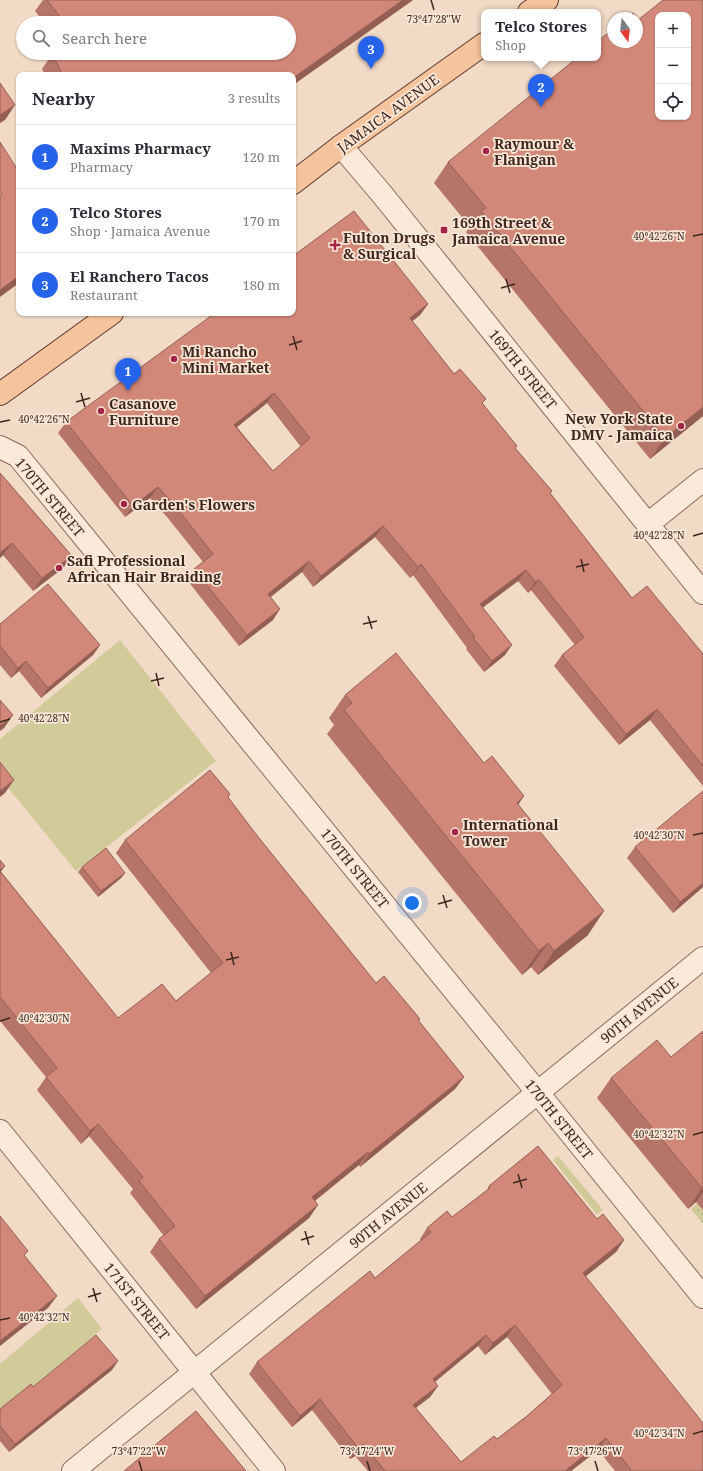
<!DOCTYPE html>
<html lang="en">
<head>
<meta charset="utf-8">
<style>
	body { margin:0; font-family:"Noto Serif",serif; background:#f7f7f7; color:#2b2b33 }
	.controls { position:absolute; right:12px; top:12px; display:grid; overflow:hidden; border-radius:8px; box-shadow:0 1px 3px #0004 }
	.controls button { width:36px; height:36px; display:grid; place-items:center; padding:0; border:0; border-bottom:1px solid #e1e1e2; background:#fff; color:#2b2b33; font:20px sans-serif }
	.compass { position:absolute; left:607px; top:12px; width:36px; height:36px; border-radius:50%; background:#fff; box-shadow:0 1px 3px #0004; rotate:165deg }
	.you { position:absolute; left:412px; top:903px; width:14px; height:14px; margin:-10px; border:3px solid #fff; border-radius:50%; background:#1a73e8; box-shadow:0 0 0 6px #1a73e833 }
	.badge { display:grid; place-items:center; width:26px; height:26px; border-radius:50%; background:#2563eb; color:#fff; font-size:13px; font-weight:700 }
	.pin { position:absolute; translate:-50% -33px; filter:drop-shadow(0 1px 2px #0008) }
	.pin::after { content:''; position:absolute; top:21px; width:14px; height:12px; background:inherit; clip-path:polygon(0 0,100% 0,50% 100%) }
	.popup { position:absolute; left:481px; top:9px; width:120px; height:52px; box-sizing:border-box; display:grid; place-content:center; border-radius:8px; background:#fff; filter:drop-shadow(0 1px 3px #0005); font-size:13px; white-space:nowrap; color:#7c7c81 }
	.popup b { font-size:15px; color:#2b2b33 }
	.popup::after { content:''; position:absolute; left:50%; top:100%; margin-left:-8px; border:8px solid transparent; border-top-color:#fff }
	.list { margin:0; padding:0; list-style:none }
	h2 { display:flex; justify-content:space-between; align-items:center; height:52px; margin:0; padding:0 16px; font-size:17px }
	h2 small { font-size:13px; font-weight:400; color:#7c7c81 }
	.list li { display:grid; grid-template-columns:26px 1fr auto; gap:12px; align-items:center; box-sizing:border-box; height:64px; padding:0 16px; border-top:1px solid #e1e1e2 }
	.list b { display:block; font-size:15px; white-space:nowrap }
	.list p { margin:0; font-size:13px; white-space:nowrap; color:#7c7c81 }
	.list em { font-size:13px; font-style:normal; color:#7c7c81 }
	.icon { flex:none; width:22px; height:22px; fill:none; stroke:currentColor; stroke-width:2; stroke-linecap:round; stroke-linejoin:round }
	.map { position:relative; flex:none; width:703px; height:1471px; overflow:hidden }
	.search { position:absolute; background:#fff; box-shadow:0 1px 3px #0004; left:16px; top:16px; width:280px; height:44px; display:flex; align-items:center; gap:10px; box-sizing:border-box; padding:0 14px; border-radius:22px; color:#7c7c81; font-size:15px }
	.panel { position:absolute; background:#fff; box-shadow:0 1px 3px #0004; left:16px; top:72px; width:280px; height:244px; border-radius:8px }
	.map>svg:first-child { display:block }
	.grass { fill:#d1ca99 }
	.park { fill:url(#park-dots) }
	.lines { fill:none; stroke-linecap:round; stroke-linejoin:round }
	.minor-casing { stroke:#8f695a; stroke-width:24 }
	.primary-casing { stroke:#5c382e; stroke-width:24 }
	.minor { stroke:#fbe9da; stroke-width:22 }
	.primary { stroke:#f6c49c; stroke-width:22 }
	.wall { fill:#b57568; fill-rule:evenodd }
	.shaded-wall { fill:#935f55 }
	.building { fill:#d28879; stroke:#935f55; fill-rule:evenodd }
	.ticks { fill:none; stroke:#3e261f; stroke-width:1.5 }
	.poi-dot { fill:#a22545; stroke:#f8e6d6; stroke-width:1.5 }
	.labels { text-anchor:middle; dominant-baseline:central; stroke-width:3.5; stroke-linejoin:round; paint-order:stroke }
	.street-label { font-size:14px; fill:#3e261f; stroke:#f8e6d6 }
	.poi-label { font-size:14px; font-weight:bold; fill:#3e261f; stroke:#f8e6d6; text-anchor:start }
	.ticks-label { font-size:10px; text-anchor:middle; fill:#3e261f; stroke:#f8e6d6; stroke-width:3.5; stroke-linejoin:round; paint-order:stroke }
</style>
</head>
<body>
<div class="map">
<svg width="703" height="1471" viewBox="0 0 703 1471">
	<defs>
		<pattern id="park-dots" width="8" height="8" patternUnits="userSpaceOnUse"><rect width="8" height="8" fill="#d1ca99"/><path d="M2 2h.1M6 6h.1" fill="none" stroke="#b4ad83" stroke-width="1.8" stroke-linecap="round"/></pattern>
	</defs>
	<rect width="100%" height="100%" fill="#f1dac6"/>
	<path class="grass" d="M120 640 216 761 76 871 0 778V739Z
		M558 1156 603 1210 597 1215 553 1160Z
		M78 1298 102 1329 0 1414V1364Z"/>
	<path class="park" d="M703 1199V1224L691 1209Z"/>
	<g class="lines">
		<g class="minor-casing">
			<path id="minor" d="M341 146 381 193 703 593
				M0 447 18 456 538 1093 703 1297
				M648 524 703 480
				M0 1131 274 1471
				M73 1471 703 958"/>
		</g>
		<g class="primary-casing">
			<path id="primary" d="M529 12 547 0
				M293 183 341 146 484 44
				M0 394 112 313"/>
		</g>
		<use href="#minor" class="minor"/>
		<use href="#primary" class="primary"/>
	</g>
	<path class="wall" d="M43 0H413L293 85V75H45L42 69 52 54 289 23H44L35 11Z
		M448 162 703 416 650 459 466 232 470 227 434 183Z
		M428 304 420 315 412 321 454 374 483 404 516 449 552 491 550 493 632 598 703 654V786L650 720 619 745 554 666 562 655 575 645 531 590 528 593 518 581 483 607 505 655 484 672 466 649 467 648 413 575 410 578 375 537 313 587 302 572 271 597 273 620 239 646 187 580 194 569 203 562 167 517 150 498 125 517 58 433 66 422ZM267 403 301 447 273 471 237 427Z
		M0 473 72 556 63 568 33 591 3 555 0 558Z
		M0 624 100 645 93 655 41 698 19 671 11 678 0 665Z
		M345 695 518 805 588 935 538 975 531 967 522 975 327 734 334 725 329 718Z
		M228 798 255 833 376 983 418 1020 464 1077 455 1089 360 1167 359 1165 315 1201 318 1205 309 1218 196 1309 150 1252 159 1239 164 1236 130 1193 133 1189 89 1136 81 1144 37 1090 46 1077 0 1021V860L1 872 118 1018 176 1001 211 973 116 853 125 840Z
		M635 847 703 887 673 913 627 858Z
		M82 867 125 873 121 878 98 897 78 872Z
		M703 1031V1210L696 1202 688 1209 597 1098 611 1078 671 1057Z
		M489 1186 597 1219 624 1240 616 1252 586 1276 703 1471H615L598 1450 571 1471H368L355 1456 350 1459 312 1410 292 1427 249 1374 257 1362 375 1278 421 1241 420 1239 427 1228 452 1217 487 1190ZM507 1337 552 1394 527 1416 497 1439 461 1462 416 1408 430 1397 438 1386 435 1382 478 1346 485 1355Z
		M112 1370 9 1452 0 1441V1409L33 1387Z"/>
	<path class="shaded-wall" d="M403 0H413L293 85V78Z
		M15 105 5 120 0 123V115Z
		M19 276V283L0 297V290Z
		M428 304 420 315 403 329 410 318Z
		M274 393 267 403 227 435 234 425Z
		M703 407V416L650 459 665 438Z
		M158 487 150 498 125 517 133 506Z
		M383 526 375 537 313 587 321 576Z
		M12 543 3 555 0 558V553Z
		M72 556 63 568 33 591 42 578Z
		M309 561 302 572 261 604 268 594Z
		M421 564 413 575 410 578 418 567Z
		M526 570 518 581 473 615 480 604Z
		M539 580 531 590 528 593 535 582Z
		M280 609 273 620 239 646 247 635Z
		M100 645 93 655 41 698 48 688Z
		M512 645 505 655 484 672 492 661Z
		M26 661 19 671 11 678 18 668Z
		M657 709 650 720 619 745 626 734Z
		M13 715 4 728 0 731V726Z
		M14 780 5 793 0 797V791Z
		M524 796 508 820 517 803Z
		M5 866 0 873V870Z
		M125 873 121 878 98 897 101 891Z
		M703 883V887L673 913 680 902Z
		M604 911 588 935 538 975 554 951Z
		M548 943 531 967 522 975 539 951Z
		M464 1077 455 1089 360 1167 369 1154Z
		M98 1124 89 1136 81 1144 90 1131Z
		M368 1152 359 1165 303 1210 312 1197Z
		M702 1188H703V1192L696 1202 688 1209Z
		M318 1205 309 1218 196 1309 205 1296Z
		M624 1240 616 1252 575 1285 583 1273Z
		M57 1296 48 1308 0 1346V1341Z
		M515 1325 507 1337 485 1355 493 1343Z
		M486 1335 478 1346 425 1390 433 1379Z
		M118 1361 112 1370 9 1452 15 1444Z
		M438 1386 430 1397 405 1416 413 1405Z
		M320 1399 312 1410 292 1427 300 1416Z
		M606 1438 598 1450 571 1471H565Z
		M363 1444 355 1456 350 1459 358 1448Z"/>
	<path class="building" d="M47 0H403L293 78V75H63L52 54 54 53H289V23H65Z
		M663 0H703V407L665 438 481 211 486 208 448 162 577 58H598V41L613 29V42H637V18L638 20ZM658 15H688V117H658Z
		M633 13 637 18H627Z
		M0 83 15 105 0 115Z
		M0 142 19 172V276L0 290V195L2 194 0 192Z
		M354 211 428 304 410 318 454 374 460 369 486 399 482 403 517 446 515 448 552 491 550 493 632 598 647 586 703 654V766L657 709 626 734 562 655 584 637 539 580 535 582 526 570 480 604 512 645 492 661 473 638 475 637 421 564 418 567 383 526 321 576 309 561 268 594 280 609 247 635 194 569 213 554 175 506 158 487 133 506 66 422 215 313H293V256ZM274 393 310 438 273 471 234 425Z
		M0 473 72 556 42 578 12 543 0 553Z
		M48 584 100 645 48 688 26 661 18 668 0 646V624Z
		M396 653 484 763 492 756 524 796 517 803 604 911 554 951 548 943 539 951 344 710 352 703 345 695Z
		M0 700 13 715 0 726Z
		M0 762 14 780 0 791Z
		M210 770 230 794 228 797 255 833 376 983 384 976 420 1019 418 1020 464 1077 369 1154 368 1152 312 1197 318 1205 205 1296 159 1239 175 1226 139 1181 143 1177 98 1124 90 1131 46 1077 57 1068 0 997V871L118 1018 162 984 176 1001 223 963 125 840Z
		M703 791V883L680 902 635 847Z
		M106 848 125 873 101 891 82 867Z
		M0 860 5 866 0 870Z
		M703 1031V1188H702L611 1078 657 1040 671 1057Z
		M538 1146 597 1219 603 1214 624 1240 583 1273 703 1423V1471H632L606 1438 565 1471H385L363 1444 358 1448 320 1399 300 1416 257 1362 370 1271 375 1278 431 1232 427 1228 447 1211 452 1217 490 1188 489 1186ZM515 1325 562 1385 527 1416 497 1439 494 1436 461 1462 413 1405 438 1386 433 1379 486 1335 493 1343Z
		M0 1216 28 1251 24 1255 57 1296 0 1341Z
		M96 1335 118 1361 15 1444 0 1426V1409L31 1384 33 1387Z
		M196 1411 246 1471H124Z"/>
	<path class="ticks" d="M431 0 434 10M693 236 703 234M506 279 510 293M501 288 515 284M293 336 297 350M289 345 302 341M81 393 85 407M76 402 90 398M0 422 10 420M693 536 703 533M581 559 584 572M576 567 589 564M368 616 372 629M363 624 377 621M156 673 159 686M151 681 164 678M0 722 10 719M693 835 703 833M443 895 447 908M438 904 452 900M231 952 234 965M226 960 239 957M0 1021 10 1018M693 1135 703 1132M518 1174 522 1188M513 1183 527 1179M305 1231 309 1245M301 1240 314 1236M93 1288 97 1302M88 1297 101 1293M0 1320 10 1318M693 1434 703 1431M139 1461 142 1471M367 1461 370 1471M595 1461 598 1471"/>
	<g class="poi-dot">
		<circle cx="486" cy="151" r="4"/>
		<rect x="440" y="226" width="8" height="8" rx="2"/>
		<path d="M333 239h4v4h4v4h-4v4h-4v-4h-4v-4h4z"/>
		<circle cx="174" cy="359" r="4"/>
		<circle cx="101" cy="411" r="4"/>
		<circle cx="681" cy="426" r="4"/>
		<circle cx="124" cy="504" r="4"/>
		<circle cx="59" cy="568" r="4"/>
		<circle cx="455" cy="832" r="4"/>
	</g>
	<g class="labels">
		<g class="street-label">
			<text transform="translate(388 113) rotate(-36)">JAMAICA AVENUE</text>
			<text transform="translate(523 369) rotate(51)">169TH STREET</text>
			<text transform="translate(50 497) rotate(50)">170TH STREET</text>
			<text transform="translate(355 868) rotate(51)">170TH STREET</text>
			<text transform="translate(639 1010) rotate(-39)">90TH AVENUE</text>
			<text transform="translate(559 1119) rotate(51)">170TH STREET</text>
			<text transform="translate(388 1215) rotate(-39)">90TH AVENUE</text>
			<text transform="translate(137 1301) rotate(51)">171ST STREET</text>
		</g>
		<g class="poi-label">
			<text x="494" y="143">Raymour &amp;<tspan x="494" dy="16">Flanigan</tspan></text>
			<text x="452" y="222">169th Street &amp;<tspan x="452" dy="16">Jamaica Avenue</tspan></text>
			<text x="343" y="237">Fulton Drugs<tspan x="343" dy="16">&amp; Surgical</tspan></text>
			<text x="182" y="351">Mi Rancho<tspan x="182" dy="16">Mini Market</tspan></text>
			<text x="109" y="403">Casanove<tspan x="109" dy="16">Furniture</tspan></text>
			<text x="673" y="418" text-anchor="end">New York State<tspan x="673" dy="16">DMV - Jamaica</tspan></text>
			<text x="132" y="504">Garden's Flowers</text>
			<text x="67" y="560">Safi Professional<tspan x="67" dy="16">African Hair Braiding</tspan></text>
			<text x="463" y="824">International<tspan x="463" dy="16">Tower</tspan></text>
		</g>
	</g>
	<g class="ticks-label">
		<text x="434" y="23">73°47'28"W</text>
		<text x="659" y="240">40°42'26"N</text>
		<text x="44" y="423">40°42'26"N</text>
		<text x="659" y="539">40°42'28"N</text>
		<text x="44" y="722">40°42'28"N</text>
		<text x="659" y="839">40°42'30"N</text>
		<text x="44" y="1022">40°42'30"N</text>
		<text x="659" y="1138">40°42'32"N</text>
		<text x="44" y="1321">40°42'32"N</text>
		<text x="659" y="1437">40°42'34"N</text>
		<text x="139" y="1455">73°47'22"W</text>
		<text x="367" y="1455">73°47'24"W</text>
		<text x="595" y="1455">73°47'26"W</text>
	</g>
</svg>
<div class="controls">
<button>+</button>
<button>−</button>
<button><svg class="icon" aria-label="locate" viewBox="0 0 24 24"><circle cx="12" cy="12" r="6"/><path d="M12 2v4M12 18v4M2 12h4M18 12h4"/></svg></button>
</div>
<svg class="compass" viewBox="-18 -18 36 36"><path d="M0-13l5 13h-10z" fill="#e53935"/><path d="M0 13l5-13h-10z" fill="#7c7c81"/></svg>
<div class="you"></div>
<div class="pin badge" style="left:128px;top:391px">1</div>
<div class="pin badge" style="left:541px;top:107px">2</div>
<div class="popup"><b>Telco Stores</b>Shop</div>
<div class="pin badge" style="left:371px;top:69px">3</div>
<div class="search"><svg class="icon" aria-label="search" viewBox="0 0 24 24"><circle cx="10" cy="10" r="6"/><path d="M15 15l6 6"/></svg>Search here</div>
<section class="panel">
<h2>Nearby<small>3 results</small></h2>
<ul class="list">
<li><span class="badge">1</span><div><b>Maxims Pharmacy</b><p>Pharmacy</p></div><em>120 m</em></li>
<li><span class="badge">2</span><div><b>Telco Stores</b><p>Shop · Jamaica Avenue</p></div><em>170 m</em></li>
<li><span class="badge">3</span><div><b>El Ranchero Tacos</b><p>Restaurant</p></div><em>180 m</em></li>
</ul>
</section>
</div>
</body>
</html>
